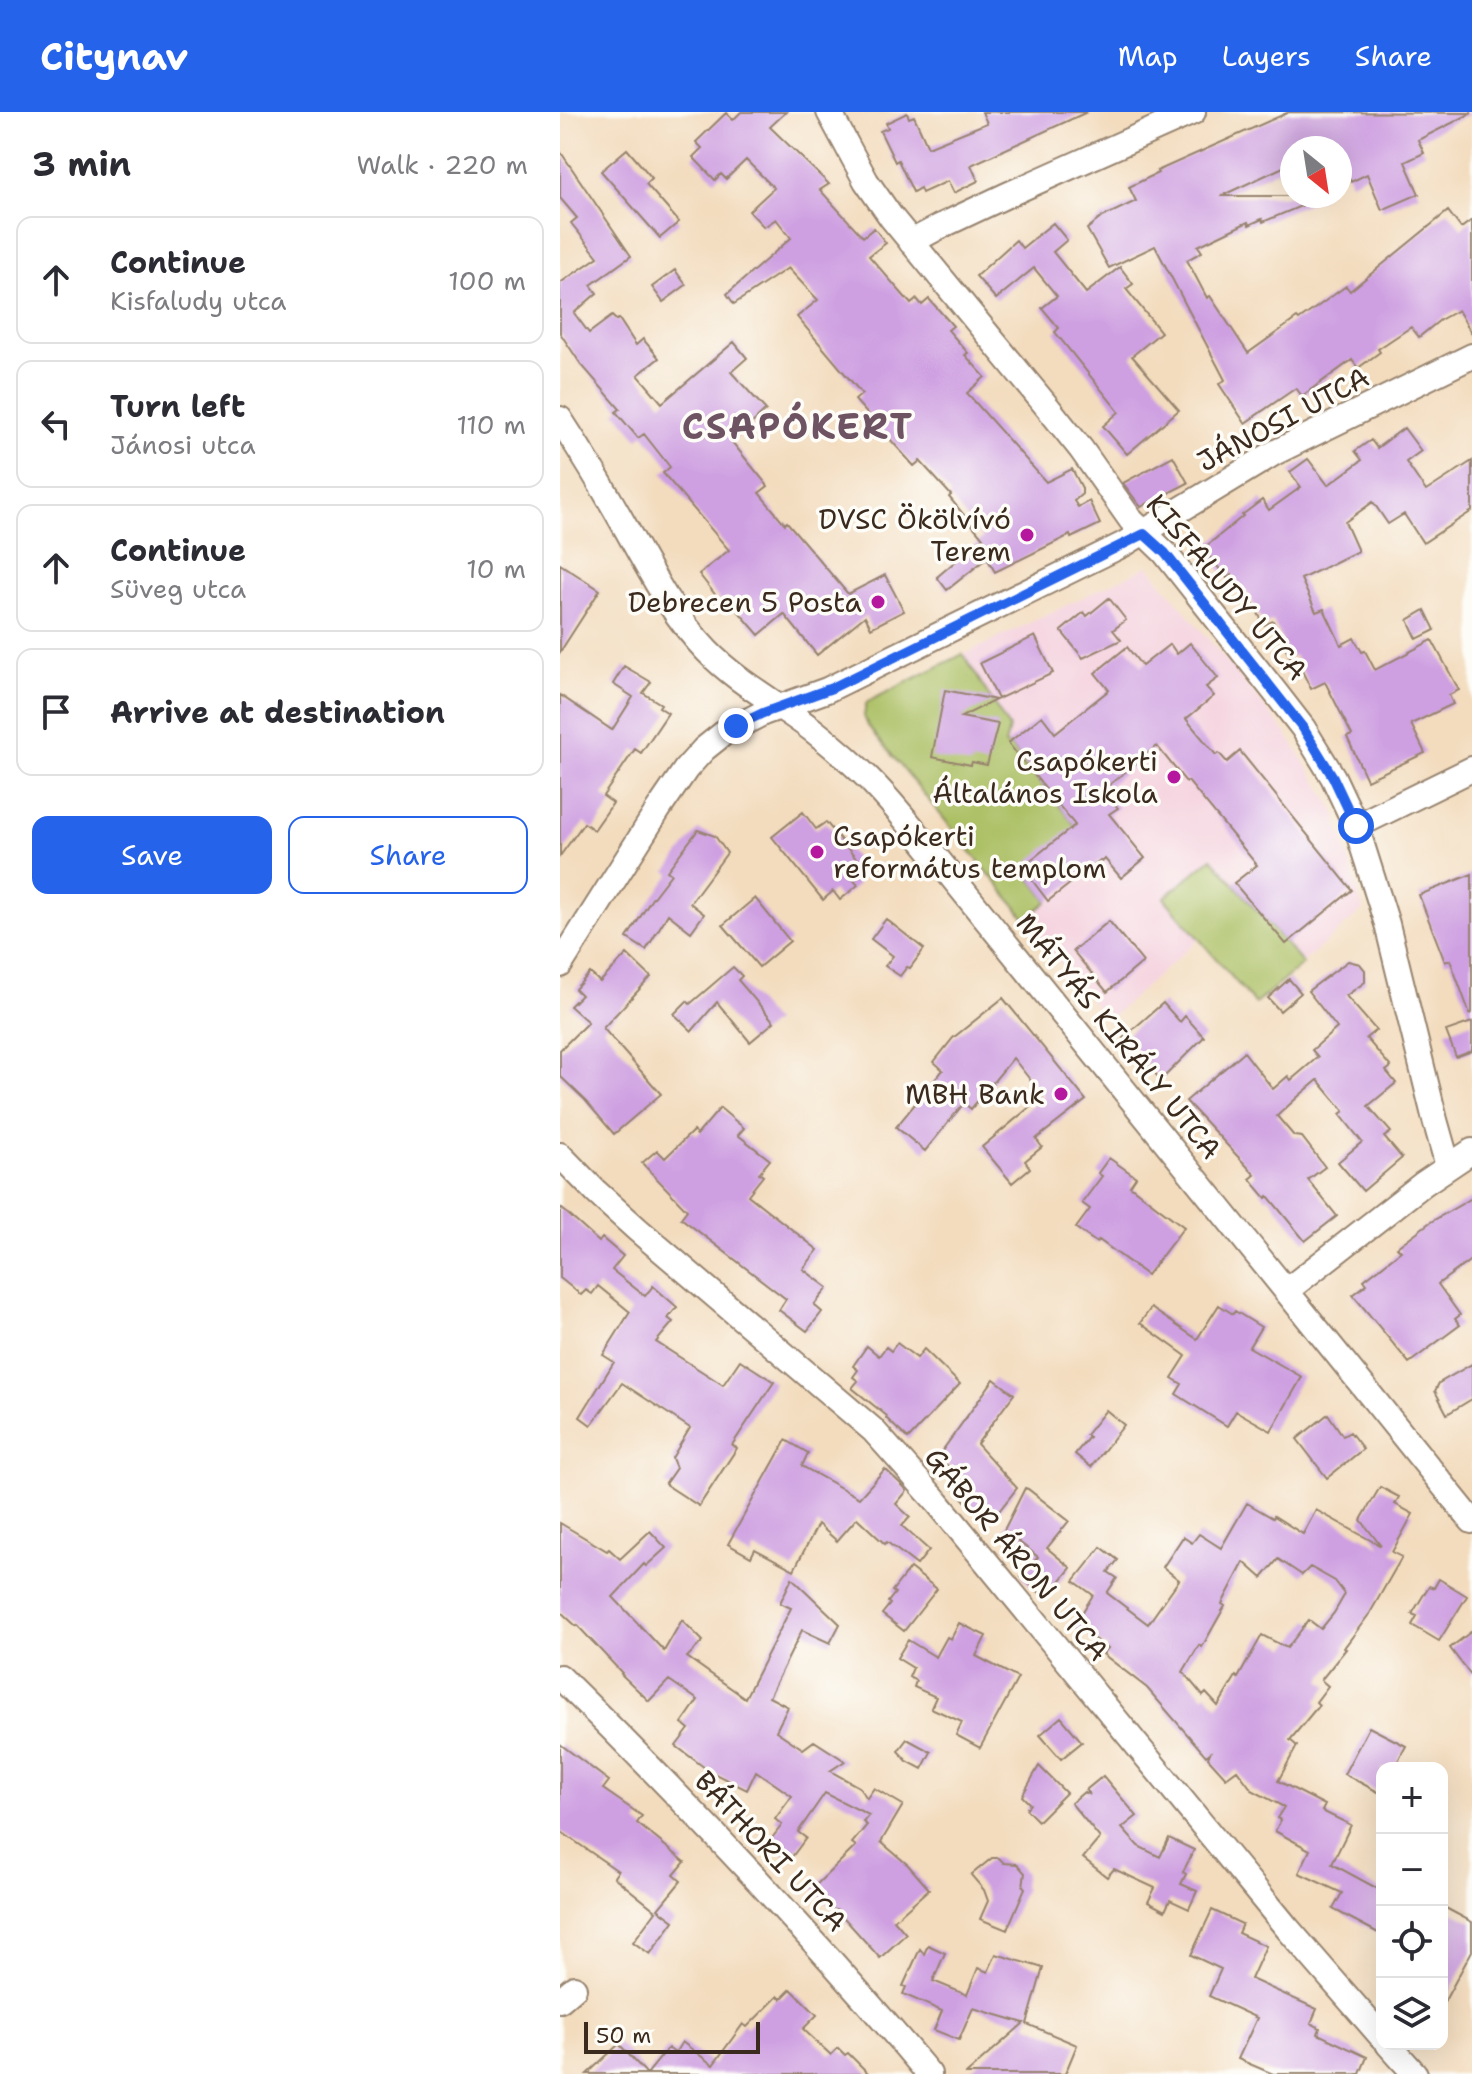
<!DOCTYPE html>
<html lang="en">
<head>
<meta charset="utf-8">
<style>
	body { margin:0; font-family:"Shantell Sans",sans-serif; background:#f2f2f3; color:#2b2b33 }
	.controls { position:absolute; right:24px; bottom:24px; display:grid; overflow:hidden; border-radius:16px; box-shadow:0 8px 32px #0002 }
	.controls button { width:72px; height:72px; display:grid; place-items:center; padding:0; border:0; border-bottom:2px solid #e1e1e2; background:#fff; color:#2b2b33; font:40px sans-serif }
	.compass { position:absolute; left:720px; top:24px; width:72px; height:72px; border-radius:50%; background:#fff; box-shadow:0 8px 32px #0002; rotate:150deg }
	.scale { position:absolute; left:24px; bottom:20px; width:176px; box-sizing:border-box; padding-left:8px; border:4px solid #3b2a1e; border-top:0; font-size:22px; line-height:28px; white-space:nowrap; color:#3b2a1e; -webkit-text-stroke:6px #fdfcf7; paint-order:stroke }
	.stop { position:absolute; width:24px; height:24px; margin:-18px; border:6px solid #2563eb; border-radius:50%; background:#fff }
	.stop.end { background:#2563eb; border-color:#fff; box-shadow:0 2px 8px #0008 }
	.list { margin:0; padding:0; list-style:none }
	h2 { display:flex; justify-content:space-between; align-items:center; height:104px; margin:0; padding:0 32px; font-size:34px }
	h2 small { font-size:26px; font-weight:400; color:#7c7c81 }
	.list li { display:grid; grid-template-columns:52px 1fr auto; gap:24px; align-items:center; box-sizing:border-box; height:128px; margin:0 16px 16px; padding:0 16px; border:2px solid #e1e1e2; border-radius:16px }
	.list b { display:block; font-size:30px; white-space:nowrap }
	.list p { margin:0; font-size:26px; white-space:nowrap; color:#7c7c81 }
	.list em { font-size:26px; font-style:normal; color:#7c7c81 }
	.actions { display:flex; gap:16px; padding:24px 32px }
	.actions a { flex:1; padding:18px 0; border:2px solid #2563eb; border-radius:16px; text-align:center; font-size:28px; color:#2563eb }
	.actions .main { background:#2563eb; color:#fff }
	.icon { flex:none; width:44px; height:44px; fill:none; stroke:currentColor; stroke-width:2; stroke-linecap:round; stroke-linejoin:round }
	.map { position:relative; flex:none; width:912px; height:1962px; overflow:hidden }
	header { display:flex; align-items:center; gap:48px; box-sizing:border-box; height:112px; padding:0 40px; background:#2563eb; color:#fff }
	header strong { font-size:38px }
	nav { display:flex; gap:44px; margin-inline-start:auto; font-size:28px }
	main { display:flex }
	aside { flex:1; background:#fff }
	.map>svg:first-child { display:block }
	.built { fill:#f4cfdd }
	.green { fill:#abbf63; stroke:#737440; stroke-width:2 }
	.building { fill:#ce9fe1; fill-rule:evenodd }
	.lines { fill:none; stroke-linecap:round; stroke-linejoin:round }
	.minor-casing { stroke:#97836e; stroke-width:28 }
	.minor { stroke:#fff; stroke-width:24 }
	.route { stroke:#2563eb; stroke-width:10 }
	.poi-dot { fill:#b5179e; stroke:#fdfcf7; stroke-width:3 }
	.labels { text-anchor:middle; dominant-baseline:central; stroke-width:7; stroke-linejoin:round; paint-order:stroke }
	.street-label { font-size:28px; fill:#3b2a1e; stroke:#fdfcf7 }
	.poi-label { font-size:28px; fill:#3b2a1e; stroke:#fdfcf7; text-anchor:end }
	.district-label { font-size:36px; font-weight:bold; letter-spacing:2px; fill:#6e5362; stroke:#fdfcf7 }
</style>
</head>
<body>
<header>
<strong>Citynav</strong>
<nav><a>Map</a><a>Layers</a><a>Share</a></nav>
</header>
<main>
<aside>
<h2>3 min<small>Walk · 220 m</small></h2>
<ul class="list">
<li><svg class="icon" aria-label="ahead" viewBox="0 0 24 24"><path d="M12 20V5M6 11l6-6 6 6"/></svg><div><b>Continue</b><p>Kisfaludy utca</p></div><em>100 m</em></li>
<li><svg class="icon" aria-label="left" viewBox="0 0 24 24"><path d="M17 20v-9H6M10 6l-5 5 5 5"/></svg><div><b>Turn left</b><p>Jánosi utca</p></div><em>110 m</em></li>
<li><svg class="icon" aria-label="ahead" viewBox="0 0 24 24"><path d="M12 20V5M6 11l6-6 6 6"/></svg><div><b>Continue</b><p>Süveg utca</p></div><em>10 m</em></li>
<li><svg class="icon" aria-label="arrive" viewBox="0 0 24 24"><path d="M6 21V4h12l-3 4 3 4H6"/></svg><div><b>Arrive at destination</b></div></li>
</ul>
<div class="actions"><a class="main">Save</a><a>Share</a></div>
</aside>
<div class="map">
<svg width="912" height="1962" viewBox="0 0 912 1962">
	<rect width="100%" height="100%" fill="#fdfcf7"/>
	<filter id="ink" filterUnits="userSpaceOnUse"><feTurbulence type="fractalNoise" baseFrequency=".0125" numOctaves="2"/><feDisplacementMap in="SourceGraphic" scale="16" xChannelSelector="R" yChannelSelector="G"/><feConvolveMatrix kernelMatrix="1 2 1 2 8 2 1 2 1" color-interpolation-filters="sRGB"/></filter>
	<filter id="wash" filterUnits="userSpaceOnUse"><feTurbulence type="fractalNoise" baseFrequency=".006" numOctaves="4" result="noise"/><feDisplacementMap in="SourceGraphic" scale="32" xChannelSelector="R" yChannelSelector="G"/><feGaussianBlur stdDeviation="1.8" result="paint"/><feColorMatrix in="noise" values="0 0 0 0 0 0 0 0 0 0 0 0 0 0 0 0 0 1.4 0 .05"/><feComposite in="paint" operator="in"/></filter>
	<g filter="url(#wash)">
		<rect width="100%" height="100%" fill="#f3dcbe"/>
		<path class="built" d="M588 454 726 621 773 695 803 798 695 892 639 827 547 909 308 614 304 604 306 592 312 587Z"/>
		<path class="green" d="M403 542 449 616 445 633 451 635 524 724 462 755 488 789 466 807 308 614 304 604 306 592 309 589Z
			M652 746 743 852 695 892 604 786Z"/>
		<g id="blocks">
			<path class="building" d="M181 0H226L210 15 269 72 260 78 303 125 314 116 326 131 309 144 351 192 357 187 362 193 369 187 393 214 388 218 408 241 405 243 425 265 407 281 486 370 512 357 522 376V382L514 389 518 395 529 389 540 412 511 426 510 423 435 460 427 446 387 478 377 465 423 426 389 385 391 383 360 349 354 354 295 288 302 282 237 205 258 188 228 156 174 192 167 182 231 126 216 107 204 115 189 99 214 76 186 48 166 67 161 62 155 68 133 45 142 36 136 30 166 1 173 8Z
				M422 0H527L411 53 418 69 394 81 388 69 362 81 360 76 353 80 338 48 335 50 320 19 328 16 326 11 347 1 349 6 354 4 368 35 427 11Z
				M729 0 912 1 858 28 864 41 845 50 859 82 822 98 807 62 791 70 780 46V36H732V51L661 84H765L703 110 702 107 689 113 688 110 638 134 642 140 627 148 647 186 650 184 688 241 737 206 739 208 786 174 790 179 888 99 901 116 912 108V222L898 198 880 208 859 225 851 215 818 237 820 240 798 256 792 248 742 284 736 276 685 311 659 272 665 268 595 134 549 156 527 117 542 105 576 89 569 75 598 61 597 59Z
				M67 37 92 66 86 72 119 110 100 126 41 59Z
				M0 39 71 144 31 173 37 181 14 201 29 221 52 204 56 208 59 207 76 233 83 227 99 246 78 263 102 291 174 230 187 246 171 260 206 298 172 330 208 374 199 381 225 412 227 410 288 482 325 463 344 499 311 516 305 504 257 543 224 502 199 523 167 486 161 490 139 462 169 438 103 361 110 355 84 322 78 326 56 300 60 297 20 251 0 221V171L38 145 11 111 17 106 0 86Z
				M493 111 507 128 493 140 526 181 560 155 573 172 566 177 601 220 572 244 619 298 567 342 543 314 559 300 495 220 499 216 482 196 497 184 474 156 436 187 416 164 456 128 462 136Z
				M115 158 126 173 103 190 92 175Z
				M844 316 861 339 846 350 866 379 912 349V399L863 431 844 402 828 412 813 390 785 410 798 439 741 467 756 500 764 497 781 533 794 526 802 540 805 539 815 558 872 528 899 578 889 583 893 592 851 612 865 641 807 668 787 625 792 623 765 570 751 577 734 543 730 545 713 509 704 513 687 479 682 482 672 462 667 466 643 437 683 404 682 403 702 388 709 398 741 375 730 360 748 347 768 373 802 348 795 339 811 328 817 336Z
				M613 344 628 371 581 395 563 371Z
				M0 452 40 478 0 540Z
				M549 486 566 508 553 518 561 528 523 546 501 519 524 500 527 504Z
				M865 498 875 518 857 527 848 508Z
				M475 524 493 561 438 587 420 551Z
				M630 531 658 566 646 575 654 584 626 607 656 643 659 641 667 650 680 639 792 778 726 832 674 771 697 753 628 669 626 670 597 634 543 678 558 696 549 702 585 746 561 766 545 747 542 750 540 748 488 789 462 755 515 713 448 631 482 604 495 621 549 578 535 561 567 535 582 554 610 532 617 542Z
				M64 554 91 570 83 581 101 592 99 595 108 601 81 641 75 637 43 684 53 691 34 718 24 711 0 744V583L52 618 73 585 53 572Z
				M385 578 436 588 401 605 438 612 427 653 412 650 411 653 372 645Z
				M243 700 256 717 266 710 303 755 291 765 298 773 280 788 273 779 263 788 212 725Z
				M138 718 155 724 167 741 130 791 144 802 131 820 108 802 86 838 67 826 91 788 111 762 107 759Z
				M912 762V901L910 902 890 848 885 850 859 783Z
				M195 786 230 829 199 855 163 813Z
				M326 807 364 837 350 856 347 855 340 864 325 854 333 844 311 827Z
				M549 809 583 850 547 880 513 839Z
				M67 842 91 865 43 916 101 982 54 1022 25 988 0 964V938L28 910 10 894 21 883 15 877 30 861 40 870Z
				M788 849 800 852 805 858V870L786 884 816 918 806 926 831 955 826 959 836 971 808 994 831 1020 824 1025 842 1046 803 1079 778 1050 802 1030 780 1002 784 999 758 968 740 983 717 1004 734 1024 742 1025 765 1055 748 1068 777 1104 745 1129 708 1084 706 1086 690 1067 695 1063 626 989 684 940 713 977 728 964 731 968 758 945 752 938 777 916 748 879Z
				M173 855 182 864 178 868 214 910 190 930 157 890 132 919 114 902 127 889 130 892Z
				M729 867 741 881 720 899 708 886Z
				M443 886 526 988 476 1027 482 1035 465 1049 470 1056 452 1071 422 1035 483 984 453 946 411 997 404 991 365 1039 336 1015 383 958 374 950 393 926Z
				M603 891 620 910 625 904 644 925 601 968 563 926Z
				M912 910V939L896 945 886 919Z
				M160 996 184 1016 178 1023 210 1048 199 1061 203 1064 188 1083 258 1138 243 1157 268 1176 254 1193 262 1200 247 1219 219 1198 226 1187 121 1106 127 1098 82 1051 97 1038 105 1046 133 1019 137 1023Z
				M549 1046 576 1065 570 1074 624 1115 587 1163 539 1128 537 1131 516 1116 530 1097 522 1091 542 1064 538 1061Z
				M912 1086V1147L878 1172 900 1203 895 1207 900 1213 849 1251 793 1183 807 1172 804 1168 841 1139 837 1135 869 1111Z
				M0 1095 39 1130 42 1126 63 1144 52 1158 85 1184 93 1174 117 1195 108 1206 113 1210 96 1230 163 1273 180 1248 214 1270 172 1333 177 1336 139 1394 105 1372 116 1356 112 1346 130 1316 62 1271 31 1313 20 1305 54 1250 43 1243 70 1200 38 1174 32 1182 26 1178 21 1183 0 1166Z
				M659 1193 673 1202 675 1199 701 1215 689 1235 742 1265 711 1319 676 1299 667 1314 616 1282 622 1272 612 1266 626 1244 580 1211 591 1196 637 1227Z
				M337 1231 357 1246 364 1237 400 1272 348 1327 326 1306 327 1304 292 1276 298 1269 293 1265 298 1258 293 1254 307 1234 319 1244 326 1235 331 1239Z
				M912 1252V1287L887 1302 875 1279 879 1271Z
				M434 1267 454 1282 417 1332 457 1376 432 1408 428 1406 425 1410 394 1377 405 1366 377 1346Z
				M546 1298 564 1313 531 1355 515 1342 529 1325 526 1323Z
				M768 1302 783 1324 790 1320 803 1337 767 1366 737 1327Z
				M226 1328 248 1341 242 1354 299 1386 325 1357 344 1375 347 1379 336 1392 350 1405 342 1414 369 1438 357 1453 327 1430 325 1432 297 1406 277 1429 258 1412 234 1458 195 1437 191 1445 168 1432Z
				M820 1375 839 1385 835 1392 853 1402 832 1440 842 1445 810 1501 784 1536 786 1537 761 1568 768 1574 756 1590 759 1593 730 1628 737 1634 718 1669 765 1693 762 1699 791 1713 772 1752 822 1779V1823L773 1797 782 1781 739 1761 750 1738 715 1719 721 1708 717 1706 724 1695 692 1678 677 1658 666 1666 648 1646 650 1641 646 1644 587 1576 543 1542 548 1536 514 1514 533 1483 514 1469 541 1435 558 1448 548 1460 557 1466 547 1481 588 1512 619 1468 603 1455 623 1425 632 1431 639 1422 661 1436 687 1391 713 1406 714 1404 743 1422 756 1398 821 1434 801 1408ZM718 1447 742 1463 750 1455 775 1469 785 1482 774 1501 761 1517 749 1508 727 1536 702 1523 678 1566 676 1564 658 1594 646 1581 643 1584 623 1560 639 1533 642 1535 665 1494 662 1492 684 1450 702 1466Z
				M465 1376 468 1377 509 1409 487 1436 511 1456 486 1486 461 1465 478 1445 444 1418Z
				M0 1411 47 1439 49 1437 60 1447 90 1419 106 1436 86 1454 84 1452 53 1485 104 1539 122 1508 143 1529 127 1545 185 1586 231 1496 220 1491 232 1466 280 1512 270 1531 242 1518 209 1585 228 1595 216 1619 243 1637 254 1629 285 1649 270 1659 299 1675 307 1686 314 1676 343 1693 321 1730 348 1753 369 1777 334 1808 346 1822 320 1846 277 1798 275 1799 253 1776 296 1734 292 1731 307 1713 303 1710 309 1703 265 1681 238 1720 246 1726 231 1746 209 1730 222 1713 215 1707 232 1684 196 1659 187 1678 149 1659 116 1634 129 1617 122 1611 138 1588 109 1568 89 1589 61 1562 62 1561 17 1513 16 1514 0 1499Z
				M350 1456 377 1477 344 1519 322 1502 330 1492 328 1490 335 1481 332 1479Z
				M879 1467 907 1484 879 1529 852 1513 857 1504 852 1502 869 1474 874 1476Z
				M399 1511 426 1524 416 1544 458 1566 420 1636 396 1623 402 1610 371 1596 376 1585 354 1575 356 1569 349 1565 353 1556 337 1546 348 1528 376 1545 387 1525 391 1527Z
				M912 1519V1565L890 1536Z
				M501 1605 522 1630 501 1647 480 1623Z
				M809 1615 846 1634 834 1656H822V1682L784 1662Z
				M347 1627 371 1640 362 1657 347 1649 338 1639Z
				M0 1632 49 1669 43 1677 82 1704 77 1711 125 1750 114 1763 121 1769 98 1797 114 1809 90 1842 73 1830 96 1799 54 1765 58 1759 0 1719Z
				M479 1654 506 1681 478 1709 466 1697 470 1692 462 1684Z
				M543 1664 577 1704 562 1716 578 1734 600 1745 609 1726 634 1738 623 1760 626 1762 621 1772 637 1779 629 1797 610 1788 605 1799 588 1790 595 1776 554 1757 547 1765 523 1746 540 1726 511 1691 524 1680 530 1683 526 1678Z
				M432 1746H439L444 1751 457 1752 465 1761 463 1774 465 1776 447 1818 420 1807 428 1789 424 1778 411 1763Z
				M882 1794 912 1810V1839L882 1894Z
				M652 1798 682 1812 678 1821 706 1834 691 1867 757 1897 751 1911 760 1916 758 1922 807 1945 800 1962H713L678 1947 697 1906 649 1884 661 1857 631 1843Z
				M368 1833 385 1841 373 1869 407 1883 418 1856 428 1860 436 1842 483 1856 467 1912 517 1933 505 1962H406L464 1911 413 1896 399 1928 374 1918 382 1899 343 1882 346 1875 343 1874 360 1837 364 1842Z
				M231 1877 257 1903 243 1917 271 1943 278 1936 285 1943 288 1941 309 1962H87L108 1936 115 1941 122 1930 153 1953 183 1912 187 1915 218 1884 221 1887Z
				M59 1932 87 1962H27Z"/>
		</g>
	</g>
	<g filter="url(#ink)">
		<use href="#blocks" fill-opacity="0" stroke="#97836e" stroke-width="2"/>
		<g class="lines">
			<g class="minor-casing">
				<path id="minor" d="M269 0 306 69 331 105 489 297 521 337 571 408 605 441 715 580 743 616 773 665 796 714 827 812 875 1008 888 1054
					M351 130 379 115 447 83 633 0
					M0 307C22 341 43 375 63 411 88 455 111 502 147 539 179 572 218 591 254 619 273 634 292 650 309 667 341 699 368 736 396 770L912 1409
					M796 714 912 657
					M0 853 98 698 126 657 144 637 164 621 203 601 267 578 564 432 714 341 912 244
					M0 1043 36 1080 78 1118 313 1318 378 1391 728 1817 822 1925
					M726 1179 863 1072 912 1039
					M0 1565C129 1692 253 1824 369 1962
					M0 1888 14 1876
					M828 1932 855 1962"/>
			</g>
			<use href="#minor" class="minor"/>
		</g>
	</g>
	<g class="lines" filter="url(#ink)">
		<path class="route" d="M176 614 203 601 272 576 584 422 605 441 743 616 773 665 796 714"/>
	</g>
	<g class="poi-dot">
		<circle cx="467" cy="423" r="8"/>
		<circle cx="318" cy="490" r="8"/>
		<circle cx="614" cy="665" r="8"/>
		<circle cx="257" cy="740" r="8"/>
		<circle cx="501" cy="982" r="8"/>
	</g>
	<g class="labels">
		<g class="street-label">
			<text transform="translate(723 307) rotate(-28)">JÁNOSI UTCA</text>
			<text transform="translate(667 475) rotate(50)">KISFALUDY UTCA</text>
			<text transform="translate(559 924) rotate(51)">MÁTYÁS KIRÁLY UTCA</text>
			<text transform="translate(457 1442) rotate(50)">GÁBOR ÁRON UTCA</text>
			<text transform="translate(211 1739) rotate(47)">BÁTHORI UTCA</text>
		</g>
		<g class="poi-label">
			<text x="451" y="407">DVSC Ökölvívó<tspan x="451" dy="32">Terem</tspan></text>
			<text x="302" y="490">Debrecen 5 Posta</text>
			<text x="598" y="649">Csapókerti<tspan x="598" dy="32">Általános Iskola</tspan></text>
			<text x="273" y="724" text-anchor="start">Csapókerti<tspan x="273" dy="32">református templom</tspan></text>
			<text x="485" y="982">MBH Bank</text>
		</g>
		<g class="district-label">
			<text x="238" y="314">CSAPÓKERT</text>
		</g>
	</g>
</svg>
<div class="controls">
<button>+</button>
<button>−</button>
<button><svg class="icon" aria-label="locate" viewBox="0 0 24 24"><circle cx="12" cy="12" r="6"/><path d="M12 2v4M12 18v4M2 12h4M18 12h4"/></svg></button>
<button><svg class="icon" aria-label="layers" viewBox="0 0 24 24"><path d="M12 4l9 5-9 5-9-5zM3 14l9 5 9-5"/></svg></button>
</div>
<svg class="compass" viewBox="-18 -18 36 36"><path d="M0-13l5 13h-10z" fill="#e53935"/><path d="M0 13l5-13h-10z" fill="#7c7c81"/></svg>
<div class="scale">50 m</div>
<div class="stop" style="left:796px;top:714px"></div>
<div class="stop end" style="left:176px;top:614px"></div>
</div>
</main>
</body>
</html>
